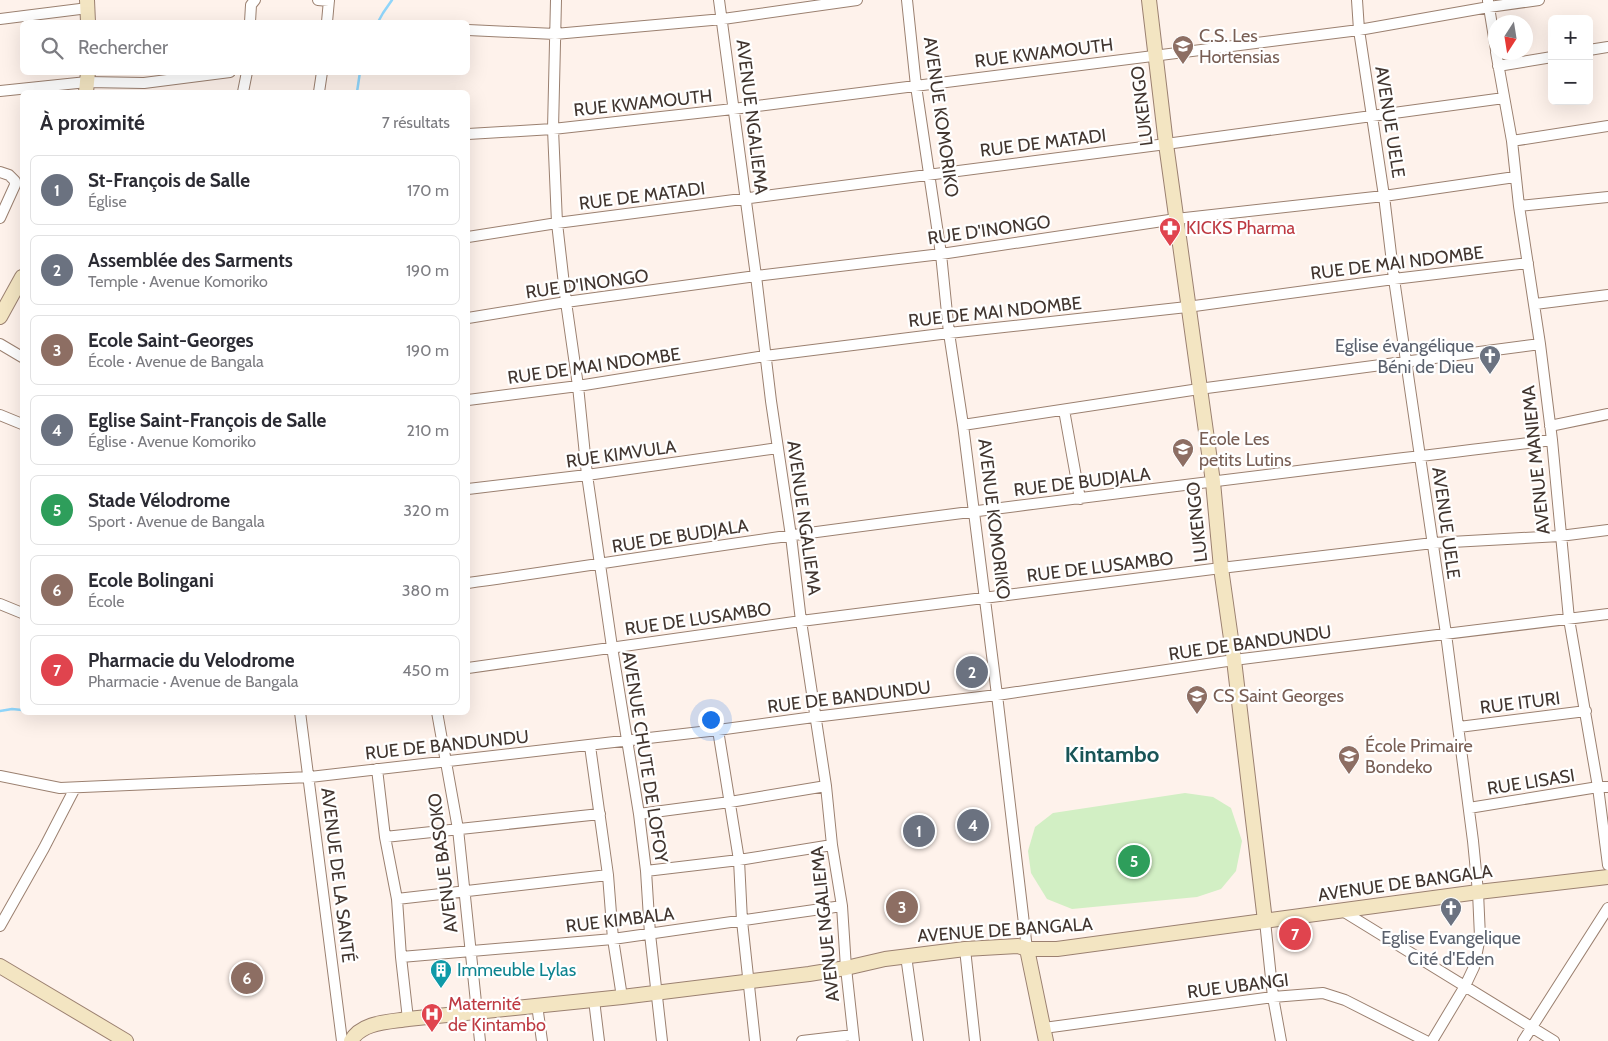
<!DOCTYPE html>
<html lang="fr">
<head>
<meta charset="utf-8">
<style>
	body { margin:0; font-family:Cabin,sans-serif; background:#f7f7f7; color:#2b2b33 }
	.controls { position:absolute; right:15px; top:15px; display:grid; overflow:hidden; border-radius:8px; box-shadow:0 5px 20px #0002 }
	.controls button { width:45px; height:45px; display:grid; place-items:center; padding:0; border:0; border-bottom:1px solid #e1e1e2; background:#fff; color:#2b2b33; font:25px sans-serif }
	.compass { position:absolute; left:1488px; top:15px; width:45px; height:45px; border-radius:50%; background:#fff; box-shadow:0 5px 20px #0002; rotate:192deg }
	.you { position:absolute; left:710px; top:719px; width:18px; height:18px; margin:-12px; border:4px solid #fff; border-radius:50%; background:#1a73e8; box-shadow:0 0 0 8px #1a73e833 }
	.badge { display:grid; place-items:center; width:32px; height:32px; border-radius:50%; background:#2563eb; color:#fff; font-size:16px; font-weight:700 }
	.pin { position:absolute; translate:-50% -50%; border:2px solid #fff; box-shadow:0 1px 5px #0006 }
	.list { margin:0; padding:0; list-style:none }
	h2 { display:flex; justify-content:space-between; align-items:center; height:65px; margin:0; padding:0 20px; font-size:21px }
	h2 small { font-size:16px; font-weight:400; color:#7c7c81 }
	.list li { display:grid; grid-template-columns:32px 1fr auto; gap:15px; align-items:center; box-sizing:border-box; height:70px; margin:0 10px 10px; padding:0 10px; border:1px solid #e1e1e2; border-radius:8px }
	.list b { display:block; font-size:19px; white-space:nowrap }
	.list p { margin:0; font-size:16px; white-space:nowrap; color:#7c7c81 }
	.list em { font-size:16px; font-style:normal; color:#7c7c81 }
	.icon { flex:none; width:28px; height:28px; fill:none; stroke:currentColor; stroke-width:2; stroke-linecap:round; stroke-linejoin:round }
	.map { position:relative; flex:none; width:1608px; height:1041px; overflow:hidden }
	.search { position:absolute; background:#fff; box-shadow:0 5px 20px #0002; left:20px; top:20px; width:450px; height:55px; display:flex; align-items:center; gap:12px; box-sizing:border-box; padding:0 18px; border-radius:8px; color:#7c7c81; font-size:19px }
	.panel { position:absolute; background:#fff; box-shadow:0 5px 20px #0002; left:20px; top:90px; width:450px; height:625px; border-radius:8px }
	.map>svg:first-child { display:block }
	.green { fill:#d2efc4 }
	.lines { fill:none; stroke-linecap:round; stroke-linejoin:round }
	.stream { stroke:#90d5fa; stroke-width:2.5 }
	.street-casing { stroke:#9b8070; stroke-width:12 }
	.secondary-casing { stroke:#9b8070; stroke-width:16 }
	.street { stroke:#fff; stroke-width:10 }
	.secondary { stroke:#f3e5c2; stroke-width:14 }
	.labels { text-anchor:middle; dominant-baseline:central; stroke-width:4.5; stroke-linejoin:round; paint-order:stroke }
	.education-label { font-size:18px; fill:#785e54; stroke:#fff; text-anchor:start }
	.street-label { font-size:18px; fill:#41352f; stroke:#fff }
	.health-label { font-size:18px; fill:#be3a42; stroke:#fff; text-anchor:start }
	.worship-label { font-size:18px; fill:#5b616d; stroke:#fff; text-anchor:end }
	.culture-label { font-size:18px; fill:#0d838f; stroke:#fff; text-anchor:start }
	.district-label { font-size:22px; font-weight:bold; fill:#195557; stroke:#fff }
</style>
</head>
<body>
<div class="map">
<svg width="1608" height="1041" viewBox="0 0 1608 1041">
	<rect width="100%" height="100%" fill="#fef2eb"/>
	<path class="green" d="M1185 793 1213 797 1231 808 1242 841 1236 871 1221 889 1197 897 1072 909 1047 899 1031 873 1028 851 1035 827 1053 813Z"/>
	<g class="lines">
		<path class="stream" d="M378 22 383 13 392 0
			M357 92 360 72
			M0 711 12 709 22 710"/>
		<g class="street-casing">
			<path id="street" d="M318 0 329 1
				M556 0 553 129 557 223 566 302 578 386 587 475 612 647 639 814 646 871 650 934 662 1041
				M719 0 756 276 771 401 791 536 801 621 826 786 832 845 842 906 846 968 854 1041
				M907 0 916 86 941 254 949 333 963 425 997 695 1027 949
				M1357 0 1359 30 1384 196 1394 279 1446 634 1473 841 1478 892 1480 937 1474 967 1465 986 1432 1041
				M1488 1 1496 50
				M0 19 88 8
				M250 22 251 5 255 0
				M327 22 329 0
				M468 30 555 34 723 19 857 0
				M1589 50 1608 47
				M1496 52 1512 141 1519 206 1540 344 1552 440 1569 619 1598 787 1608 865
				M1498 66 1552 57
				M0 91 87 82 144 83 230 72
				M243 92 247 72
				M319 92 322 72
				M468 134 553 129 733 109 1359 30 1489 7 1539 0
				M1512 141 1608 126
				M0 172 9 175 15 181V185L0 218
				M1519 206 1608 197
				M468 237 557 223 1166 144 1504 98
				M1535 304 1608 295
				M468 318 566 302 756 276 941 254 1176 219 1384 196 1515 177
				M0 344 22 357
				M468 400 578 386 765 356 949 333 1187 307 1394 279 1528 263
				M1064 410 1080 499
				M0 415 22 424
				M963 425 1199 389 1540 344
				M1550 426 1608 414
				M468 489 587 475 778 448
				M468 583C576 568 685 550 794 535 1046 501 1299 471 1552 440
				M0 604 22 613
				M468 668 801 621 1221 568 1433 543 1560 536 1608 530
				M300 712 342 1041
				M437 712 458 829 480 1041
				M1459 727 1586 711
				M718 730 739 860 742 921 755 1041
				M590 746 608 875 613 939 622 997
				M377 769 385 837 397 899 401 957 408 1019
				M0 776 60 788 310 777 718 730 814 717 997 695 1234 660 1608 614
				M1469 808 1598 787H1608
				M639 814 730 802 826 786
				M385 837 600 814
				M646 871 739 860 832 845
				M397 899 608 875
				M1341 910 1554 1041
				M1265 921 1273 997 1281 1041
				M0 926 44 848 75 788
				M965 949 975 1041
				M906 956 918 1041
				M401 957 613 939 842 906
				M594 1000 599 1041
				M537 1005 542 1041
				M1044 1028 1273 997 1323 993 1345 1000 1426 1041
				M802 1041 853 1035
				M1523 1041 1608 908"/>
		</g>
		<g class="secondary-casing">
			<path id="secondary" d="M87 0 88 22
				M1149 0 1166 144 1213 482 1221 568 1234 660 1265 921
				M86 92 88 72
				M0 317 22 277
				M1027 949 1046 1041
				M0 966 126 1041
				M351 1041C361 1022 389 1022 408 1019L622 997 809 974 846 968 885 959 965 949 1018 946 1027 949H1057L1478 892 1608 877"/>
		</g>
		<use href="#street" class="street"/>
		<use href="#secondary" class="secondary"/>
	</g>
	<defs>
		<g id="school-pin" transform="scale(1.125)"><path d="M0 17L-7.5 6A9.5 9.5 0 1 1 7.5 6Z" fill="#8d6e63" stroke="#fff"/><path d="M0-5L7-2L0 1L-7-2ZM-4 1L0 2.5L4 1V4Q0 6-4 4Z" fill="#fff"/></g>
		<g id="pharmacy-pin" transform="scale(1.125)"><path d="M0 17L-7.5 6A9.5 9.5 0 1 1 7.5 6Z" fill="#e0444e" stroke="#fff"/><path d="M-2-6h4v4h4v4h-4v4h-4v-4h-4v-4h4Z" fill="#fff"/></g>
		<g id="church-pin" transform="scale(1.125)"><path d="M0 17L-7.5 6A9.5 9.5 0 1 1 7.5 6Z" fill="#6b7280" stroke="#fff"/><path d="M-1.2-6h2.4v3.5h3.3v2.4h-3.3V6h-2.4V-.1h-3.3v-2.4h3.3Z" fill="#fff"/></g>
		<g id="building-pin" transform="scale(1.125)"><path d="M0 17L-7.5 6A9.5 9.5 0 1 1 7.5 6Z" fill="#0f9aa8" stroke="#fff"/><path d="M-4-6H4V6H1V3H-1V6H-4ZM-2.5-4.3h1.7v1.8h-1.7ZM.8-4.3h1.7v1.8H.8ZM-2.5-1h1.7V.8h-1.7ZM.8-1h1.7V.8H.8Z" fill="#fff"/></g>
		<g id="hospital-pin" transform="scale(1.125)"><path d="M0 17L-7.5 6A9.5 9.5 0 1 1 7.5 6Z" fill="#e0444e" stroke="#fff"/><path d="M-5-5h3v3.5h4V-5h3V5h-3V1.5h-4V5h-3Z" fill="#fff"/></g>
	</defs>
	<g fill-rule="evenodd">
		<use href="#school-pin" x="1183" y="46"/>
		<use href="#pharmacy-pin" x="1170" y="228"/>
		<use href="#church-pin" x="1490" y="356"/>
		<use href="#school-pin" x="1183" y="449"/>
		<use href="#school-pin" x="1197" y="696"/>
		<use href="#school-pin" x="1349" y="756"/>
		<use href="#church-pin" x="1451" y="908"/>
		<use href="#building-pin" x="441" y="970"/>
		<use href="#hospital-pin" x="432" y="1014"/>
	</g>
	<g class="labels">
		<g class="education-label">
			<text x="1199" y="36">C.S. Les<tspan x="1199" dy="21">Hortensias</tspan></text>
			<text x="1199" y="439">Ecole Les<tspan x="1199" dy="21">petits Lutins</tspan></text>
			<text x="1213" y="696">CS Saint Georges</text>
			<text x="1365" y="746">École Primaire<tspan x="1365" dy="21">Bondeko</tspan></text>
		</g>
		<g class="street-label">
			<text transform="translate(1044 53) rotate(-7)">RUE KWAMOUTH</text>
			<text transform="translate(643 103) rotate(-6)">RUE KWAMOUTH</text>
			<text transform="translate(1142 106) rotate(-97)">LUKENGO</text>
			<text transform="translate(752 117) rotate(83)">AVENUE NGALIEMA</text>
			<text transform="translate(941 117) rotate(82)">AVENUE KOMORIKO</text>
			<text transform="translate(1390 122) rotate(81)">AVENUE UELE</text>
			<text transform="translate(1043 143) rotate(-7)">RUE DE MATADI</text>
			<text transform="translate(642 196) rotate(-7)">RUE DE MATADI</text>
			<text transform="translate(989 230) rotate(-8)">RUE D'INONGO</text>
			<text transform="translate(1397 263) rotate(-7)">RUE DE MAI NDOMBE</text>
			<text transform="translate(587 284) rotate(-8)">RUE D'INONGO</text>
			<text transform="translate(995 312) rotate(-6)">RUE DE MAI NDOMBE</text>
			<text transform="translate(594 366) rotate(-8)">RUE DE MAI NDOMBE</text>
			<text transform="translate(621 454) rotate(-8)">RUE KIMVULA</text>
			<text transform="translate(1536 460) rotate(-96)">AVENUE MANIEMA</text>
			<text transform="translate(1082 482) rotate(-7)">RUE DE BUDJALA</text>
			<text transform="translate(804 518) rotate(82)">AVENUE NGALIEMA</text>
			<text transform="translate(994 519) rotate(83)">AVENUE KOMORIKO</text>
			<text transform="translate(1197 522) rotate(-96)">LUKENGO</text>
			<text transform="translate(1446 523) rotate(82)">AVENUE UELE</text>
			<text transform="translate(680 536) rotate(-9)">RUE DE BUDJALA</text>
			<text transform="translate(1100 567) rotate(-7)">RUE DE LUSAMBO</text>
			<text transform="translate(698 619) rotate(-8)">RUE DE LUSAMBO</text>
			<text transform="translate(1250 643) rotate(-8)">RUE DE BANDUNDU</text>
			<text transform="translate(849 697) rotate(-7)">RUE DE BANDUNDU</text>
			<text transform="translate(1520 703) rotate(-7)">RUE ITURI</text>
			<text transform="translate(447 745) rotate(-6)">RUE DE BANDUNDU</text>
			<text transform="translate(645 757) rotate(81)">AVENUE CHUTE DE LOFOY</text>
			<text transform="translate(1531 782) rotate(-9)">RUE LISASI</text>
			<text transform="translate(443 863) rotate(-97)">AVENUE BASOKO</text>
			<text transform="translate(338 875) rotate(83)">AVENUE DE LA SANTÉ</text>
			<text transform="translate(1405 883) rotate(-8)">AVENUE DE BANGALA</text>
			<text transform="translate(620 920) rotate(-7)">RUE KIMBALA</text>
			<text transform="translate(825 924) rotate(-96)">AVENUE NGALIEMA</text>
			<text transform="translate(1005 930) rotate(-4)">AVENUE DE BANGALA</text>
			<text transform="translate(1238 986) rotate(-7)">RUE UBANGI</text>
		</g>
		<g class="health-label">
			<text x="1186" y="228">KICKS Pharma</text>
			<text x="448" y="1004">Maternité<tspan x="448" dy="21">de Kintambo</tspan></text>
		</g>
		<g class="worship-label">
			<text x="1474" y="346">Eglise évangélique<tspan x="1474" dy="21">Béni de Dieu</tspan></text>
			<text x="1451" y="938" text-anchor="middle">Eglise Evangelique<tspan x="1451" dy="21">Cité d'Eden</tspan></text>
		</g>
		<g class="culture-label">
			<text x="457" y="970">Immeuble Lylas</text>
		</g>
		<g class="district-label">
			<text x="1112" y="754">Kintambo</text>
		</g>
	</g>
</svg>
<div class="controls">
<button>+</button>
<button>−</button>
</div>
<svg class="compass" viewBox="-18 -18 36 36"><path d="M0-13l5 13h-10z" fill="#e53935"/><path d="M0 13l5-13h-10z" fill="#7c7c81"/></svg>
<div class="you"></div>
<div class="pin badge" style="left:919px;top:831px;background:#6b7280">1</div>
<div class="pin badge" style="left:972px;top:672px;background:#6b7280">2</div>
<div class="pin badge" style="left:902px;top:907px;background:#8d6e63">3</div>
<div class="pin badge" style="left:973px;top:825px;background:#6b7280">4</div>
<div class="pin badge" style="left:1134px;top:861px;background:#2e9e5b">5</div>
<div class="pin badge" style="left:247px;top:978px;background:#8d6e63">6</div>
<div class="pin badge" style="left:1295px;top:934px;background:#e0444e">7</div>
<div class="search"><svg class="icon" aria-label="search" viewBox="0 0 24 24"><circle cx="10" cy="10" r="6"/><path d="M15 15l6 6"/></svg>Rechercher</div>
<section class="panel">
<h2>À proximité<small>7 résultats</small></h2>
<ul class="list">
<li><span class="badge" style="background:#6b7280">1</span><div><b>St-François de Salle</b><p>Église</p></div><em>170 m</em></li>
<li><span class="badge" style="background:#6b7280">2</span><div><b>Assemblée des Sarments</b><p>Temple · Avenue Komoriko</p></div><em>190 m</em></li>
<li><span class="badge" style="background:#8d6e63">3</span><div><b>Ecole Saint-Georges</b><p>École · Avenue de Bangala</p></div><em>190 m</em></li>
<li><span class="badge" style="background:#6b7280">4</span><div><b>Eglise Saint-François de Salle</b><p>Église · Avenue Komoriko</p></div><em>210 m</em></li>
<li><span class="badge" style="background:#2e9e5b">5</span><div><b>Stade Vélodrome</b><p>Sport · Avenue de Bangala</p></div><em>320 m</em></li>
<li><span class="badge" style="background:#8d6e63">6</span><div><b>Ecole Bolingani</b><p>École</p></div><em>380 m</em></li>
<li><span class="badge" style="background:#e0444e">7</span><div><b>Pharmacie du Velodrome</b><p>Pharmacie · Avenue de Bangala</p></div><em>450 m</em></li>
</ul>
</section>
</div>
</body>
</html>
